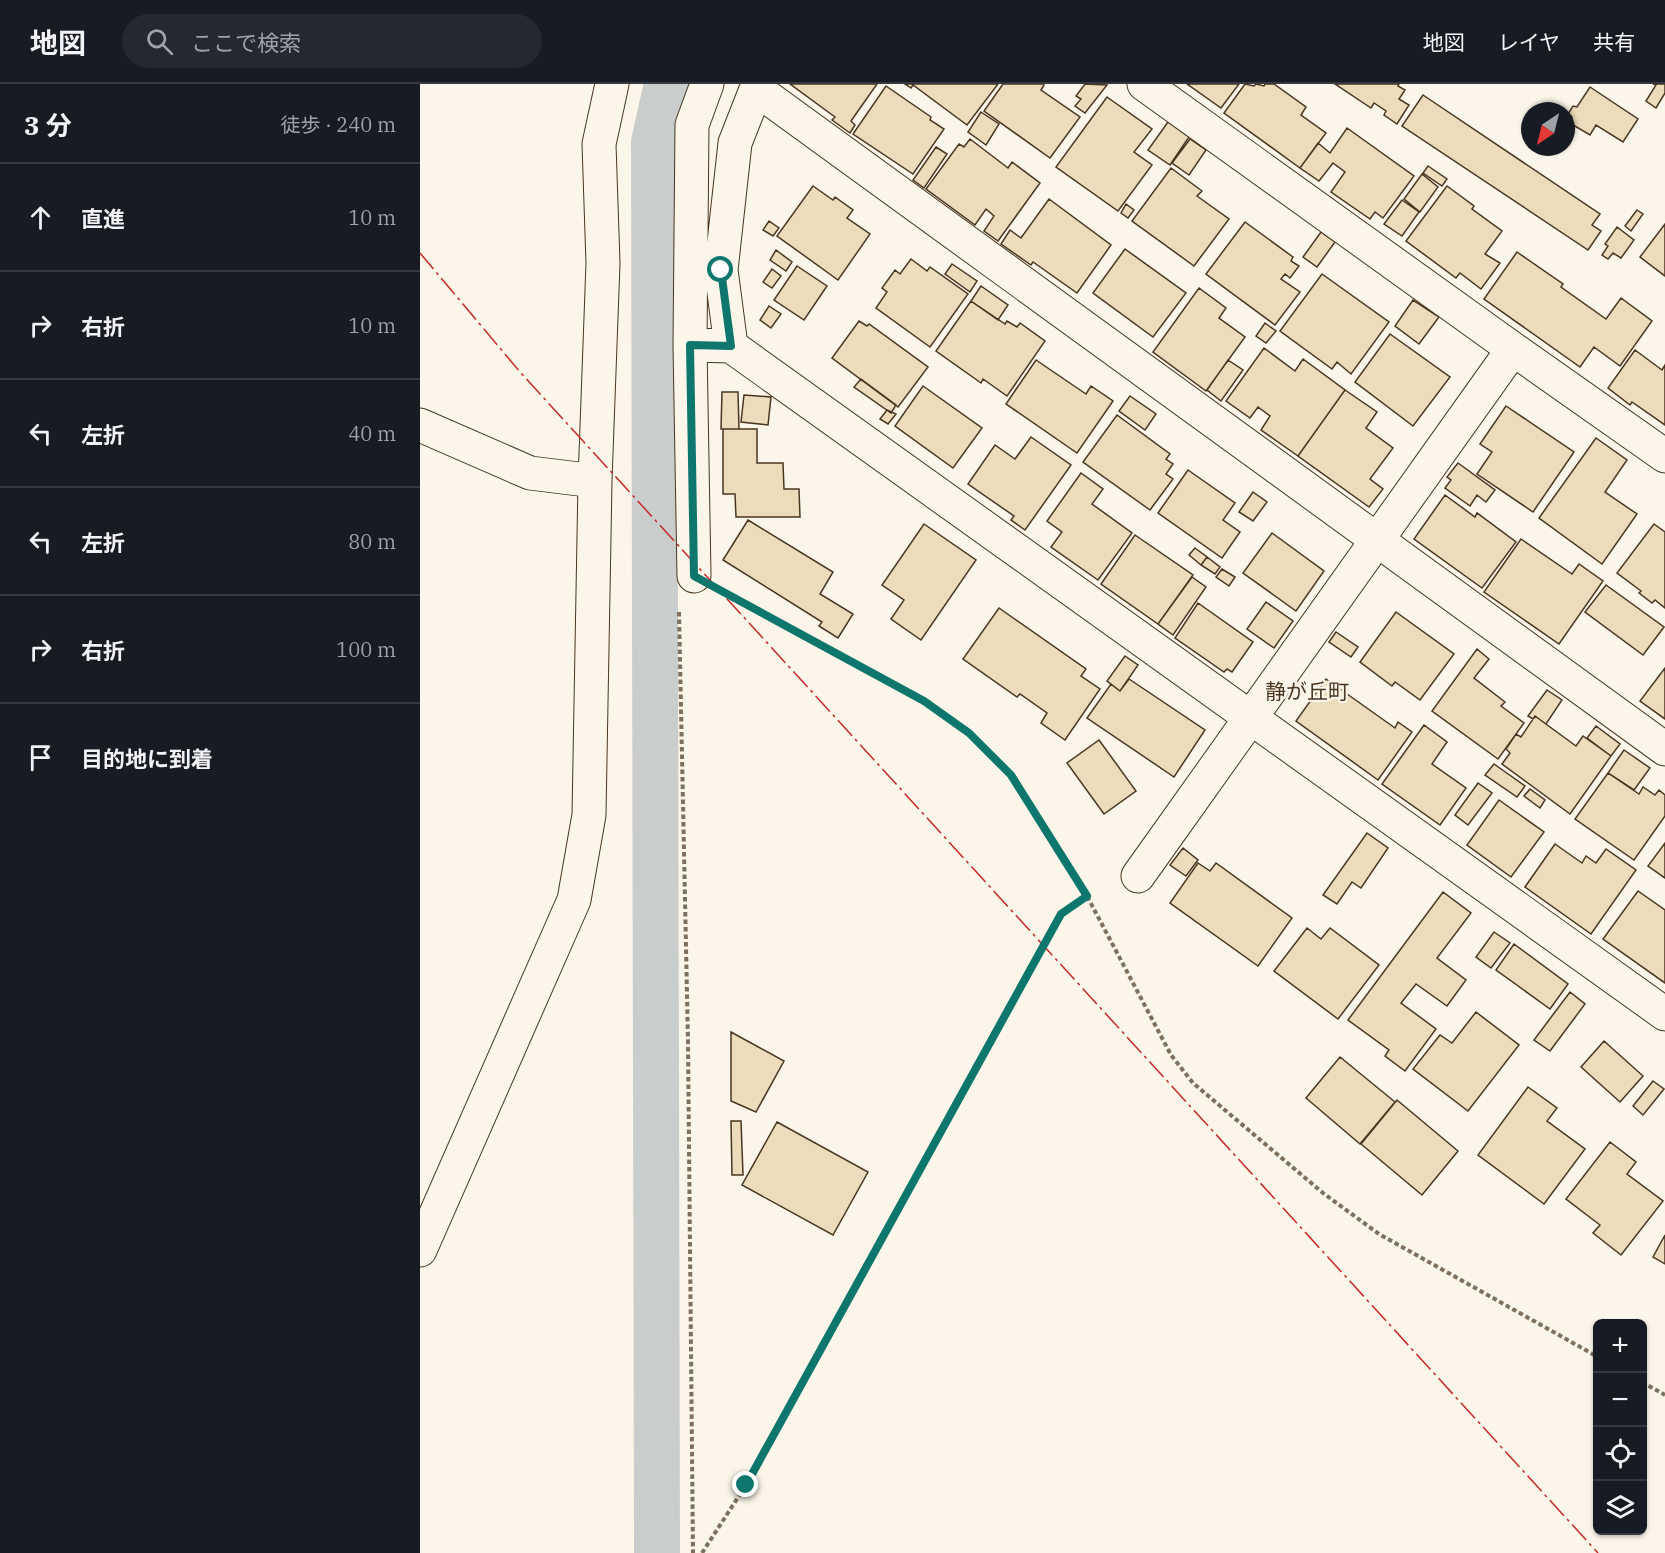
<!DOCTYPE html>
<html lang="ja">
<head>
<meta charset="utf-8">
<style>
	body { margin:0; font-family:"IBM Plex Serif","Noto Sans JP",serif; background:#242831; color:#f1f3f6 }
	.controls { position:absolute; right:18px; bottom:18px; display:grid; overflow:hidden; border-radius:9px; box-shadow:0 2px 4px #0004 }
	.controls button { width:54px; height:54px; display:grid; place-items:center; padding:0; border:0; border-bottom:2px solid #363941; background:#171b24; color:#f1f3f6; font:30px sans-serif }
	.compass { position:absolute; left:1101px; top:18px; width:54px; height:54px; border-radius:50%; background:#171b24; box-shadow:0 2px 4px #0004; rotate:215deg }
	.stop { position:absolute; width:18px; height:18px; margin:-14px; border:4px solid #0f766e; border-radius:50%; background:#fff }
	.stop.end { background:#0f766e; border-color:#fff; box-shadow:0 2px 6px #0008 }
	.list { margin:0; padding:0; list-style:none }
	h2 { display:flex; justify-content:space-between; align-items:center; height:78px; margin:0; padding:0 24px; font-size:26px }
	h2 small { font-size:20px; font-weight:400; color:#9ea1a6 }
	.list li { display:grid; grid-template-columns:39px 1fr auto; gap:18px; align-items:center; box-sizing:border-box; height:108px; padding:0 24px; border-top:2px solid #363941 }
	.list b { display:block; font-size:22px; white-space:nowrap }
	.list em { font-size:20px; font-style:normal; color:#9ea1a6 }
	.icon { flex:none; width:33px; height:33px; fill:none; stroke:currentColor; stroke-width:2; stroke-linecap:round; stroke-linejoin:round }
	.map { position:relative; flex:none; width:1245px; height:1469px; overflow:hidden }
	header { display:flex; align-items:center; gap:36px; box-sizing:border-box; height:84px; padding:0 30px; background:#171b24; border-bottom:2px solid #363941 }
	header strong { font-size:28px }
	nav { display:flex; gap:33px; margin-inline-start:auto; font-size:21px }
	.search { width:420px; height:54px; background:#242831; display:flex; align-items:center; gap:15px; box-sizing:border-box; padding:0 21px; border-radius:33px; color:#9ea1a6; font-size:22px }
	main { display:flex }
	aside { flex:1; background:#171b24 }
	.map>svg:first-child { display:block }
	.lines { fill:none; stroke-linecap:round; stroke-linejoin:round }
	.canal { stroke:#c9cecd; stroke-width:46 }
	.building { fill:#ecdcbc; stroke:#4a3520; stroke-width:1.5 }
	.minor-casing { stroke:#4a3520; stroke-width:35 }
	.path { stroke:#7f6f5c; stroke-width:4; stroke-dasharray:4.5 3; stroke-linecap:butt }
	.minor { stroke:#fbf6e9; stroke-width:33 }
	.power { stroke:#c62828; stroke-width:1.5; stroke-dasharray:21 4.5 3 4.5; stroke-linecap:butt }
	.route { stroke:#0f766e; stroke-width:8 }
	.labels { text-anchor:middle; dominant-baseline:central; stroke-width:4.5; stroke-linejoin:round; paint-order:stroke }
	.quarter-label { font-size:21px; fill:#4a3520; stroke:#fbf6e9 }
</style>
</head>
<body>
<header>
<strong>地図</strong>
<div class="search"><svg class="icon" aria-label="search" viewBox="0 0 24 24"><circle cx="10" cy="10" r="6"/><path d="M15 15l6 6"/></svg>ここで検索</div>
<nav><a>地図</a><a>レイヤ</a><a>共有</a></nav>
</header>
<main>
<aside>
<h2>3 分<small>徒歩 · 240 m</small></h2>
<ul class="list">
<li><svg class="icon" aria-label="ahead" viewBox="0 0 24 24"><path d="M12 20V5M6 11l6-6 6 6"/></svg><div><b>直進</b></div><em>10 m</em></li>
<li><svg class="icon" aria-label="right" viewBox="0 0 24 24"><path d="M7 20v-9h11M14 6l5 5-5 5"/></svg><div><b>右折</b></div><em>10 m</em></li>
<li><svg class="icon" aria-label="left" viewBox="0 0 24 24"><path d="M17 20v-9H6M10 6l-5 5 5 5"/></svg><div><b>左折</b></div><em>40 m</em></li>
<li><svg class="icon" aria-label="left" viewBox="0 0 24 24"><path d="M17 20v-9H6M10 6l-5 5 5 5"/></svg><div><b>左折</b></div><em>80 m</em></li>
<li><svg class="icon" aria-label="right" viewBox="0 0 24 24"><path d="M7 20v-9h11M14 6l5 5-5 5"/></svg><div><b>右折</b></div><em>100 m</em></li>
<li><svg class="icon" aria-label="arrive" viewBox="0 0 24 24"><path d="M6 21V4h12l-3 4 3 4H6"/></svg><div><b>目的地に到着</b></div></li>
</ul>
</aside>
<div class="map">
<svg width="1245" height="1469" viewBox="0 0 1245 1469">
	<rect width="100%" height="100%" fill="#fbf6e9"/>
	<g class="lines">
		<path class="canal" d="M237 1469 234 58 247 0"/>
	</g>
	<path class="building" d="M370 0H457L431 37 435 41 430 49 412 36 415 33Z
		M485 0H578L547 41 493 1 491 4Z
		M583 0H623L624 1 621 6 660 33 630 74 564 27Z
		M665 0 687 1 665 29 655 22 661 15 656 12Z
		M767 0H819L801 24Z
		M825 0 834 2 836 0 844 2 845 0H854L886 23 881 31 906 49 880 84 804 29Z
		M915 0H979L978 2 985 6 979 15 989 21 977 40 964 31 966 27 954 19 951 24Z
		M1233 0H1245V9L1236 24 1226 17 1236 1Z
		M466 2 511 33 510 36 524 45 493 90 433 50Z
		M1170 3 1218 35 1203 58 1176 41 1170 51 1148 38 1152 33 1148 30 1153 22 1157 23Z
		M1003 11 1180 130 1172 141 1181 147 1168 166 982 42Z
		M687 13 732 45 714 68 732 81 698 127 636 83Z
		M561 28 579 40 566 61 548 48Z
		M748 38 769 53 750 81 728 66Z
		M927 44 994 92 963 134 955 128 950 135 911 108 925 88 913 79 899 97 880 84 898 59 910 69Z
		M550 55 588 84 592 78 620 99 578 157 564 147 574 132 566 125 555 141 506 105 539 60 544 63Z
		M770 55 786 66 769 91 752 79Z
		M516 63 527 70 504 104 493 96Z
		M1008 82 1027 95 1022 102 1003 89Z
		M751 84 782 107 777 112 809 135 774 182 712 137Z
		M1002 90 1018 103 1000 128 984 115Z
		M393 102 413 116 415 113 433 126 427 134 450 150 418 196 357 152Z
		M1027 102 1054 122 1052 125 1082 147 1065 170 1080 179 1061 205 1040 189 1036 194 986 157Z
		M629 115 691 161 657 209 613 178 611 181 581 160 590 146 601 154Z
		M982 116 999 128 982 152 964 140Z
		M706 120 714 126 708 134 701 129Z
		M1217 126 1223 130 1211 147 1205 142Z
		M349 137 359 144 353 152 343 146Z
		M825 138 873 173 871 177 879 182 870 194 865 190 861 195 880 208 855 241 786 190Z
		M1245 140V192L1220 173Z
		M1197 143 1214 156 1201 174 1193 169 1188 175 1182 171 1188 162 1185 160Z
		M901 148 915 158 897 183 883 173Z
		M705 165 766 209 733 253 673 209Z
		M356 166 372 178 366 187 350 176Z
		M1097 168 1143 200 1141 203 1186 235 1201 214 1232 237 1200 282 1174 263 1160 283 1064 215Z
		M491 175 507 187 510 183 548 210 510 263 456 224 467 208 462 204 475 186 480 190Z
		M532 180 557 197 550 208 525 190Z
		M377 182 407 202 384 236 354 216Z
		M352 185 361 192 352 204 343 198Z
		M902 190 969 238 931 290 917 278 912 285 860 247Z
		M561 202 588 221 578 236 551 217Z
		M779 204 806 224 799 234 825 253 786 307 733 268Z
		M993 216 1019 233 999 260 975 242Z
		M551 217 585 240 587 237 597 243 600 239 625 257 587 312 563 295 561 299 516 267Z
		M349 222 361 230 351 244 340 236Z
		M439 237 447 242 449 240 508 283 478 323 412 274Z
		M845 239 856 247 846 259 836 252Z
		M970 250 1030 293 993 342 935 298Z
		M844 264 875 287 883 275 925 306 878 372 841 346 850 332 838 323 830 334 806 317Z
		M1215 266 1242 286 1245 281V341L1212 318 1210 321 1188 304Z
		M616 276 666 310 671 302 693 317 657 369 586 320Z
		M808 276 823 286 801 317 787 306Z
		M441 295 476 321 471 329 434 303Z
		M503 302 562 344 533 384 475 342Z
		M925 306 957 328 946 344 973 364 950 395 963 405 949 423 878 372Z
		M302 308H318L319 345H301Z
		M324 311 351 313 348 341 321 338Z
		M710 312 736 330 725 346 699 327Z
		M1086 322 1154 368 1113 428 1057 390 1072 368 1060 360Z
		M467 326 476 330 468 340 460 335Z
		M697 331 750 370 746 375 753 380 746 390 753 395 730 426 663 378Z
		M303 345H337V379H363L364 405H379L380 433H316L315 410H303Z
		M611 353 651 381 605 446 591 436 594 432 548 400 575 361 595 375Z
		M1176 354 1207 376 1185 408 1217 430 1182 480 1119 434Z
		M1038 379 1075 406 1066 418 1057 411 1050 422 1025 404 1031 396 1027 393Z
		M768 386 815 419 803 436 820 448 802 474 738 429Z
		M661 389 683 405 672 420 712 449 678 496 631 463 642 448 627 437Z
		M833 408 847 418 833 437 819 428Z
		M1025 411 1055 433 1057 429 1096 458 1062 504 994 455Z
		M328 436 413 488 400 510 433 530 418 554 399 542 402 538 303 476Z
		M504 440 556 476 501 556 471 535 484 516 462 501Z
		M1234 440 1245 448V524L1235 516 1232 519 1219 509 1221 507 1197 489Z
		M852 449 904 487 876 527 823 489Z
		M715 451 773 491 738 540 681 500Z
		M1101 455 1152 490 1159 480 1183 497 1139 560 1064 508Z
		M775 464 787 473 781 481 769 471Z
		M787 473 800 483 795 490 781 481Z
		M802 485 815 493 809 502 796 493Z
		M772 493 786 503 753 551 738 540Z
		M1186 501 1244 543 1223 571 1165 528Z
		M846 518 873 537 854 564 827 545Z
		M778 519 833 558 812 588 807 585 804 588 755 554Z
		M579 524 666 585 661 592 680 605 645 656 621 639 627 629 600 610 597 613 543 575Z
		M976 528 1034 570 1000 616 975 598 972 602 940 578Z
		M916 548 938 563 931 573 909 558Z
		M1057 565 1069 575 1054 594 1085 618 1081 622 1104 639 1078 675 1012 627Z
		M705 572 718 581 700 607 687 597Z
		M1245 584V635L1220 617Z
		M709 595 785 646 754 693 667 634 691 600 700 607Z
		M906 595 975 644 978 638 992 648 958 696 876 637Z
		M1127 606 1142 616 1126 640 1115 632 1113 635 1108 632Z
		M1115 632 1156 662 1163 652 1191 672 1150 730 1082 680 1090 669 1086 665 1096 650 1101 653Z
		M1004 641 1027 658 1012 680 1046 704 1020 741 962 700Z
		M1176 642 1200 660 1191 672 1167 654Z
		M679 656 716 707 684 730 647 679Z
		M1204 666 1230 684 1214 706 1188 689Z
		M1074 680 1105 702 1097 713 1065 691Z
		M1188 689 1219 710 1223 703 1235 711 1239 706 1245 711V732L1214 776 1155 735Z
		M1058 699 1072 709 1048 741 1035 731Z
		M1110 705 1125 716 1120 724 1104 712Z
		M1079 716 1124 748 1091 793 1047 761Z
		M947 749 968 764 941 804 932 798 917 820 903 811Z
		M1245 759V794L1228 782Z
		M1135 760 1162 779 1166 772 1176 779 1186 765 1216 786 1171 850 1105 803Z
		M763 764 778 776 766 792 750 781Z
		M778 779 790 787 796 779 872 834 838 882 750 819Z
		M1218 807 1245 826V899L1183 855Z
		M1023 808 1051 829 1017 874 1046 896 1027 922 996 900 981 919 1016 945 985 987 965 972 969 966 928 936Z
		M887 844 901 855 910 844 959 881 918 935 854 887Z
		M1074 848 1090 859 1071 884 1056 873Z
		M1094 860 1148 900 1130 925 1076 886Z
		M1150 908 1165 920 1130 967 1114 956Z
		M1056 928 1099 961 1048 1027 993 985 1020 951 1032 959Z
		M311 948 364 977 336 1028 311 1017Z
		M1184 957 1223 992 1200 1018 1161 983Z
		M920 973 975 1018 940 1060 886 1014Z
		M1233 997 1244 1005 1223 1031 1213 1022Z
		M1108 1003 1137 1024 1127 1037 1165 1065 1124 1120 1058 1071Z
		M977 1016 1038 1067 1002 1111 941 1060Z
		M311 1037H321L323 1091H312Z
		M357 1038 448 1088 413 1151 322 1101Z
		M1190 1058 1216 1078 1207 1090 1243 1117 1201 1171 1173 1149 1180 1141 1146 1115Z
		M1245 1151V1180L1233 1173Z"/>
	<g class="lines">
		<g class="minor-casing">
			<path id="minor" d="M270 261 311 262 1245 930
				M311 262 301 186 315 59 335 8 347 13 1245 665
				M1093 265 1245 372
				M0 341 110 389 175 397
				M274 492 270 261 272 41 287 0
				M718 792 1093 265 724 0
				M0 1166 154 816 169 731 175 397 183 179 179 60 192 0"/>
		</g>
		<path class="path" d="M309 511 504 617 549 649 591 691 667 812 751 971 773 999 903 1109 959 1150 1178 1273
			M259 528 268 958 273 1469
			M1222 1298 1245 1311
			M282 1469 326 1401 641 830 667 812"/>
		<use href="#minor" class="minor"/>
		<path class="power" d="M0 169 100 288 1178 1469"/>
	</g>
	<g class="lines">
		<path class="route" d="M301 186 311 262 270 261 274 492 504 617 549 649 591 691 667 812 641 830 326 1401"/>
	</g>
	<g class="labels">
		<g class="quarter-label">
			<text x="887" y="607">静が丘町</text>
		</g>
	</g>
</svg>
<div class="controls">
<button>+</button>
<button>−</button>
<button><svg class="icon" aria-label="locate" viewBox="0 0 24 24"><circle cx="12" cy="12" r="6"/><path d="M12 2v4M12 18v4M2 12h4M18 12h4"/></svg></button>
<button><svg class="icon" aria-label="layers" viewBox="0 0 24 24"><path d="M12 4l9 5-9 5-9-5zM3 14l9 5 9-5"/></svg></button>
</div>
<svg class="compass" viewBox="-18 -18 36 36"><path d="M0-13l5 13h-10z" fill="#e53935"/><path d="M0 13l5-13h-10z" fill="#9ea1a6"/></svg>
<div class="stop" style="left:301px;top:186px"></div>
<div class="stop end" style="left:326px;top:1401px"></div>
</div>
</main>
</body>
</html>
